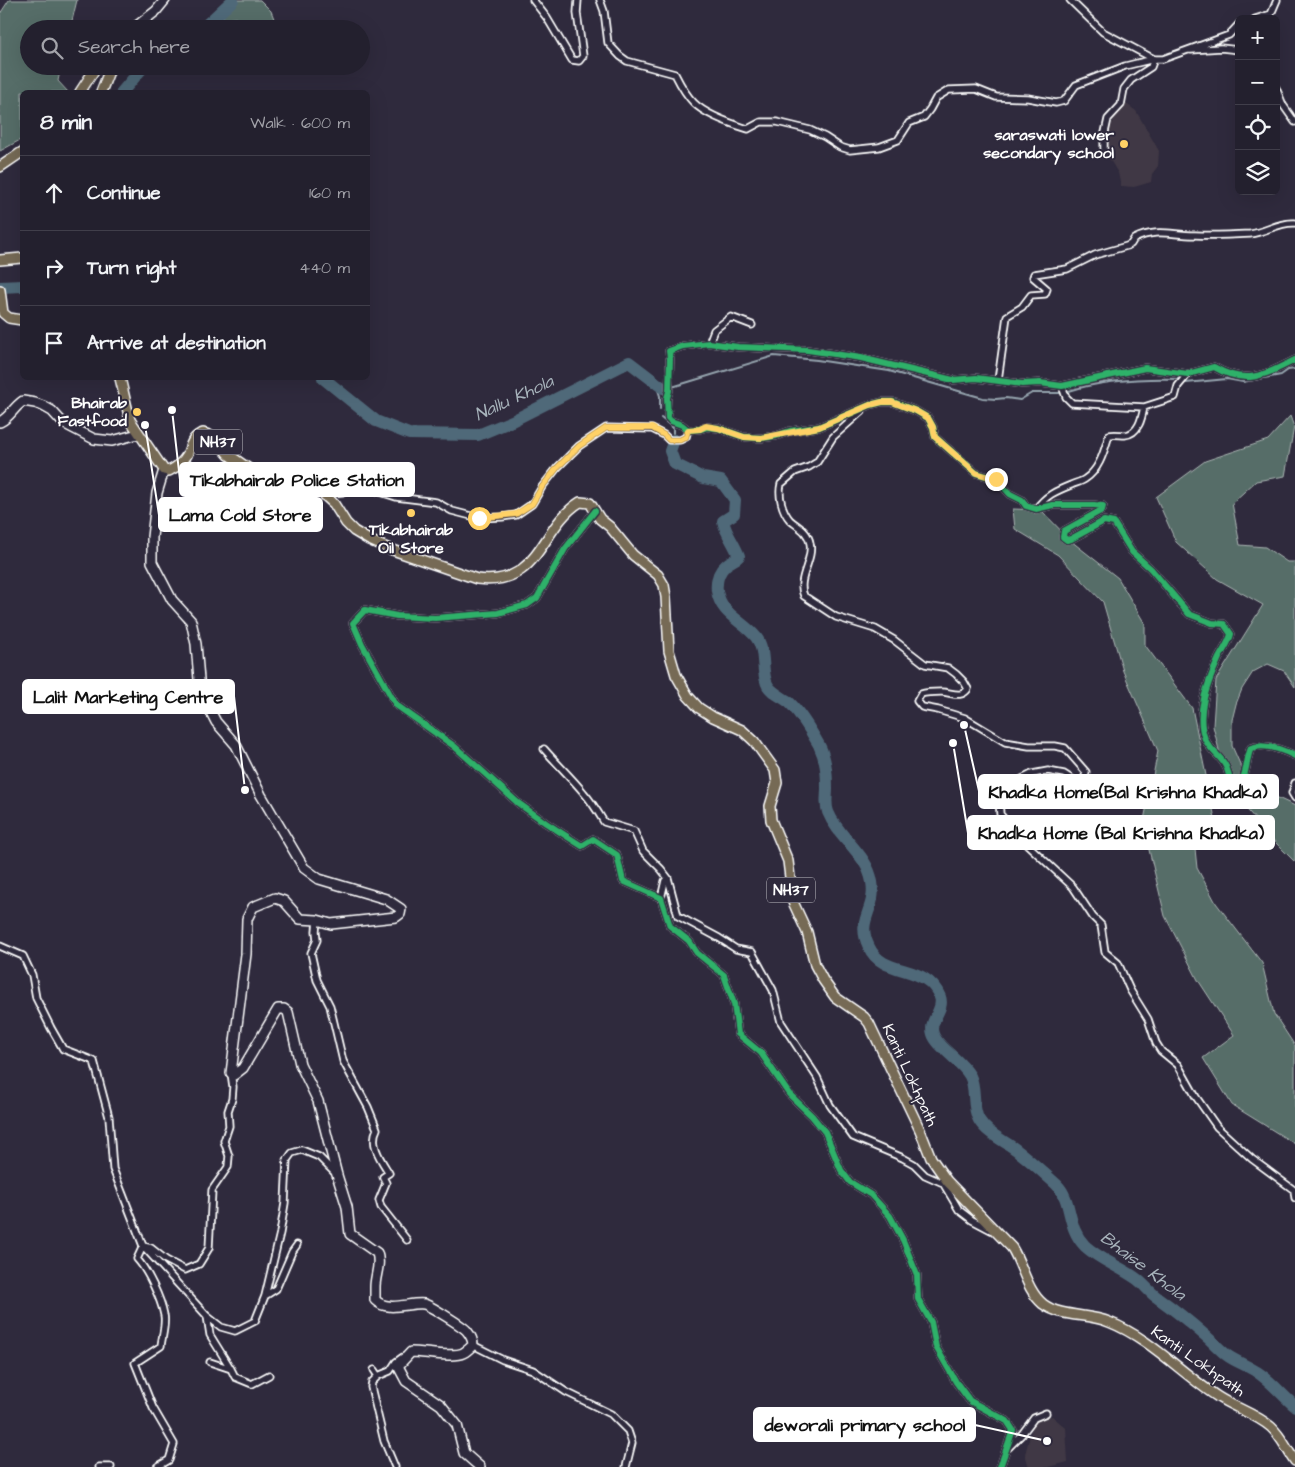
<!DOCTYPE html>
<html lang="en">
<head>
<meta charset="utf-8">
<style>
	body { margin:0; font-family:"Architects Daughter",sans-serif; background:#2f2d3a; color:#f1f3f6 }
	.controls { position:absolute; right:15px; top:15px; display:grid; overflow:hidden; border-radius:8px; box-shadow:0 5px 20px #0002 }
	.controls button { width:45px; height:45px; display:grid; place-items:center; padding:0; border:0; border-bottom:1px solid #403e4a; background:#23202e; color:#f1f3f6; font:25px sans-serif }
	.stop { position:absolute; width:15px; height:15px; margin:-11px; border:4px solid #ffd166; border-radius:50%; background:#fff }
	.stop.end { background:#ffd166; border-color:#fff; box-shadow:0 1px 5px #0008 }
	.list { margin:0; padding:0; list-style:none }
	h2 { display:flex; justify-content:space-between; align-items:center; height:65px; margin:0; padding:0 20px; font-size:21px }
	h2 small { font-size:16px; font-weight:400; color:#a3a3aa }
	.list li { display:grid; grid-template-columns:32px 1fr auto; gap:15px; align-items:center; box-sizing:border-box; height:75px; padding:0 20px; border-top:1px solid #403e4a }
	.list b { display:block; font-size:19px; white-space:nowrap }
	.list em { font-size:16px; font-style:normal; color:#a3a3aa }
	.icon { flex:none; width:28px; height:28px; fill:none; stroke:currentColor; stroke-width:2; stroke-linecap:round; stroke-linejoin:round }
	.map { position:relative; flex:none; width:1295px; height:1467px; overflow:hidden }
	.search { position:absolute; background:#23202e; box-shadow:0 5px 20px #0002; left:20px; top:20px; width:350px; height:55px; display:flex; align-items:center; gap:12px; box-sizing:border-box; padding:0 18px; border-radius:28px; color:#a3a3aa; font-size:19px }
	.panel { position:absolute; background:#23202e; box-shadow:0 5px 20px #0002; left:20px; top:90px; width:350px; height:290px; border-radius:8px }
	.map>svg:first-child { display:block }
	.built { fill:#403844 }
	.green { fill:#576d68; stroke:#abb6b4 }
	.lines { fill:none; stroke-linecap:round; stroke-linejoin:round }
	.stream { stroke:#96a5af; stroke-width:2 }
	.river { stroke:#506979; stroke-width:12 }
	.street-casing { stroke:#fff; stroke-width:9 }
	.secondary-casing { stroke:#fff; stroke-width:12 }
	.primary-casing { stroke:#fff; stroke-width:12 }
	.street { stroke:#2f2a3d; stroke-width:5.5 }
	.secondary { stroke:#2f2a3d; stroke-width:9 }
	.primary { stroke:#766a55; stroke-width:9 }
	.cycleway-casing { stroke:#2f2a3d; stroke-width:9 }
	.cycleway { stroke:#2db169; stroke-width:6 }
	.route { stroke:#ffd166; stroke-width:6 }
	.poi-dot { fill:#ffd166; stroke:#2f2a3d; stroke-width:2 }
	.labels { text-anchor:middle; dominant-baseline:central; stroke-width:4; stroke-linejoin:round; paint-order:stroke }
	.shield { fill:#2f2a3d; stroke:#c1bfc5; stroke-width:1 }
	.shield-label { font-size:15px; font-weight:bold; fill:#fff }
	.poi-label { font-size:16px; font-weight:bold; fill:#fff; stroke:#2f2a3d; text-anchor:end }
	.street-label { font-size:16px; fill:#fff; stroke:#2f2a3d }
	.water-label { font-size:18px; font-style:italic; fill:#a8b4bc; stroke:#2f2a3d }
	.leader { fill:none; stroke:#fff; stroke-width:2 }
	.callout-dot { fill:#fff; stroke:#2f2a3d; stroke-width:2 }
	.callout { fill:#fff; stroke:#fff; stroke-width:2 }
	.callout-label { font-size:18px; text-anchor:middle; font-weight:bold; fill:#111 }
</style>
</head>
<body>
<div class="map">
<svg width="1295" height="1467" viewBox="0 0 1295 1467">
	<rect width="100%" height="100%" fill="#2f2a3d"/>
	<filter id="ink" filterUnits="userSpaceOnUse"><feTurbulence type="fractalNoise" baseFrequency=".02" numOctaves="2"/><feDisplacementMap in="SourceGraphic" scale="10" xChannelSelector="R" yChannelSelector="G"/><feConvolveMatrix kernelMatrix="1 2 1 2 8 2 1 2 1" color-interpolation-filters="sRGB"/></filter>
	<g filter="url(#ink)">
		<path class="built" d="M1124 102 1136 111 1159 151 1158 166 1152 174 1151 182 1134 187 1121 186 1118 173 1107 155 1106 144 1110 128 1118 110Z
			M1052 1416 1066 1428 1068 1462 1048 1467H1029L1025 1454 1034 1421Z"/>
		<path class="green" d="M9 0H77L70 29H29V66H61L58 81 68 92H22V139L0 151V14Z
			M227 0H260L271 11 278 29H243L236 18 223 19Z
			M1290 416 1294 427 1285 476 1256 481 1232 503 1240 545 1265 547 1287 562H1295V687L1284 671 1268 664 1253 672 1242 689 1236 704 1232 720V746L1247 780 1261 790 1295 806V862L1275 842 1237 798 1227 782 1213 726 1216 680 1263 605 1217 579 1176 542 1156 497 1205 461 1268 440Z
			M1013 509 1041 510 1071 541 1118 578 1145 624V645L1192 708 1219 838 1195 849 1197 868 1216 903 1262 963 1274 1014 1295 1046V1144L1232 1105 1203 1058 1234 1035 1198 980 1165 916 1143 825 1158 751 1123 671 1103 602 1058 555 1015 529Z"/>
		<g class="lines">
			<path class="stream" d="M655 381 660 396V409
				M1186 383 1227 379 1243 382 1281 375 1288 370 1295 369
				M672 387 774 356 817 360 889 371 983 398 996 399 1006 398 1020 400 1032 393H1060
				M1069 391C1104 380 1141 378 1178 379
				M661 418 673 428V433"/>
			<path class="river" d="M202 29 233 0
				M122 92 144 66
				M0 287 22 286
				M323 378 376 421 409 434 478 435 512 421 629 362 663 388
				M674 440 670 451 675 464 703 478 721 481 735 500 734 514 723 521C726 534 734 543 739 556 735 561 730 561 726 565 718 572 716 582 717 591 721 615 742 620 756 637 767 651 760 672 768 686 773 694 783 697 790 703 802 715 811 731 819 745 826 759 827 773 827 789 827 797 825 804 828 812 839 839 867 853 872 882 877 911 855 919 869 947 883 978 926 962 940 997 945 1010 928 1020 933 1034 937 1047 961 1060 970 1076 977 1090 971 1106 979 1120 988 1135 1006 1141 1019 1152 1032 1162 1045 1174 1057 1185 1073 1201 1066 1227 1085 1246 1100 1260 1121 1267 1137 1279 1145 1285 1150 1293 1158 1298 1175 1310 1191 1323 1207 1337 1214 1343 1220 1350 1228 1356 1237 1362 1248 1366 1257 1372 1271 1381 1282 1395 1295 1406"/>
			<g class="street-casing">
				<path id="street" d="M533 0 547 18 572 60 579 61 583 56 577 13 578 0
					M600 0 604 11 608 43 620 56 627 61 675 74C680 84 686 95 694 103 706 115 732 124 748 129L761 122H777L810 130 825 137 840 147 850 150 879 147 898 140 909 123 924 117 930 109 936 98 949 90 976 89 996 97 1028 98 1056 103 1064 101 1076 85 1125 66 1154 59H1163L1229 35 1239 24
					M1070 0 1103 32 1154 59 1151 67 1131 80 1124 89 1121 105 1108 119 1104 137V154
					M1255 19 1271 14 1277 0
					M1191 50 1221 48 1239 50
					M1276 88 1283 105 1295 122
					M709 343 714 330 731 317 752 325
					M1295 360C1265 375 1246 386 1214 367L1188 374 1145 368 1062 386 1040 383 1022 384 976 378 953 380 861 358 808 350 738 347 709 343 683 346 669 351 670 359 669 391 667 398 668 418 671 421 682 425 688 430 700 429 707 427 718 428 744 437 761 438 776 436 790 431 819 427 870 405 882 402H893L916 411 928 418 933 427 935 437 944 445 976 473 996 479 1010 494 1022 500 1026 506 1036 509 1053 505H1094L1103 506 1102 510 1064 531 1063 537 1067 540 1071 539 1104 521 1114 523 1132 552 1151 569 1189 614 1212 623 1224 624 1231 634C1229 643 1223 650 1219 658 1208 682 1195 713 1205 739 1209 749 1218 754 1224 763 1229 770 1230 780 1230 789 1248 787 1245 760 1251 748 1265 743 1283 750 1295 756
					M998 380 1007 316 1022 307 1031 295 1045 294 1047 289 1033 277 1034 274 1067 269 1095 255 1127 246 1131 244 1134 239C1157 228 1170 235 1195 235 1213 236 1232 235 1250 234 1267 232 1278 222 1295 223
					M1062 386 1066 397 1072 403 1144 407 1175 397 1178 386 1188 374
					M862 411 833 437 817 462 809 467 795 472 781 484C778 495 782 511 790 520 798 527 808 531 810 543 814 560 796 579 804 596L836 617 875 629 894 640 925 664 948 668 956 674 964 682 968 689C961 699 951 692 941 692 935 692 927 692 921 694L917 701 922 707 938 710 965 718 1005 742 1029 746H1055L1065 748 1086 772 1084 781 1078 783 1064 774 1048 771 1032 774 1022 779 1003 794 999 800 1000 814 1015 833 1073 887 1093 917 1101 925 1105 952 1118 963 1130 990 1148 1019 1156 1043 1161 1051 1178 1065 1196 1097 1217 1127 1252 1159 1294 1190 1295 1198
					M323 494 362 490 377 491 396 497 436 502 452 511 479 518 502 517 516 515 532 504 542 487 557 468 579 446 606 428 652 429 664 435 669 440H680L686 437 688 430
					M1036 509C1046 495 1056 491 1071 485 1075 483 1081 482 1085 479 1100 469 1104 451 1109 435 1115 434 1120 435 1125 435 1139 434 1142 417 1144 407
					M595 511 565 549 537 598 527 605 498 613 435 618 397 616 365 610 353 623 362 644 396 705 454 746 518 803 546 823 582 846 593 839 617 855 623 881 661 898 670 926 689 941 697 953 724 975 734 1004 738 1034 761 1053 789 1094 812 1116 825 1132 841 1170 850 1182 871 1195 890 1216 903 1240 917 1275 918 1299 931 1322 936 1347 956 1382 970 1401 1007 1421 1013 1430 1000 1467
					M544 749C557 764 571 777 584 793 592 802 598 812 604 822L634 831 643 851 661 869 668 878 678 916 719 938 736 949 752 952 773 990 781 1022 817 1077 830 1105 853 1137 903 1158 914 1164 925 1175 943 1183 959 1210 972 1220 991 1230
					M1295 783 1292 793 1295 798
					M661 898 665 881 668 878
					M317 920 316 931 317 940 311 953 317 980 330 1006 343 1061 368 1107 377 1129C369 1144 381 1160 389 1173L383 1177 386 1183 379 1200 381 1207 407 1240
					M0 946 23 956 32 975 36 998 51 1028 63 1049 94 1061 109 1117 113 1169 143 1246 207 1316 221 1327 235 1331 255 1321 265 1296 280 1233 285 1203 287 1160 292 1153 302 1150 319 1157 337 1175
					M265 1296 276 1289 292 1252 297 1245
					M207 1316 210 1335 231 1369 210 1362
					M473 1345 503 1360 533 1370 566 1392 611 1414 628 1431 632 1443 626 1467
					M231 1369 235 1377 252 1384 269 1375
					M374 1370 378 1376 390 1371 396 1362 403 1357
					M378 1376 372 1382 371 1387 384 1441 395 1467
					M1008 1448 1022 1434 1034 1418 1046 1413
					M99 1467H111
					M157 1467 169 1460 174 1444 153 1408 135 1363 161 1346C162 1337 166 1324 164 1315 161 1299 148 1271 137 1259L143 1246 151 1248 166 1260 185 1270 199 1264 209 1248 212 1190 228 1167 229 1156 224 1141 229 1126 228 1111 232 1099 233 1087 231 1073"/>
			</g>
			<g class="secondary-casing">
				<path id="secondary" d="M133 29 156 11 165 0
					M0 422C10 417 13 408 23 401L35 403 43 406 52 411 63 423 94 439 112 441 138 434
					M164 470 157 493 152 537V562L172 600 191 621 196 644 200 691 216 722 236 745 261 795 304 868 319 879 386 899 401 909 400 914 396 917 331 924 317 920 300 919 284 901 275 898 253 907 247 919 246 954 231 1073 234 1075 243 1068 278 1009H284L288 1012 300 1064 318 1101 337 1175 347 1207 350 1234 377 1253C381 1265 375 1275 375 1287 375 1291 375 1296 375 1300 388 1313 409 1302 424 1304 429 1305 464 1327 467 1331 471 1336 473 1340 473 1345 470 1348 467 1351 463 1353 453 1358 424 1352 411 1352L398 1366 406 1381 441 1405 457 1425 464 1453 480 1467"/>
			</g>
			<g class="primary-casing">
				<path id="primary" d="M80 92 97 66
					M101 92 111 66
					M0 167 22 152
					M0 260 22 258
					M0 290 3 313 9 318 22 320
					M120 378 130 420 164 470 169 471C177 467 183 462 187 455 191 446 192 436 203 433L209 435 216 440 229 455 252 471 288 481 323 494 334 504 346 523 354 531 369 540 387 548 477 579C541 587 539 528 580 502L590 503 600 519 610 527 633 555 658 575 664 585 666 597 669 651 676 675 688 696 699 708 713 717 742 730 754 741 775 770 777 783 770 806 771 820 788 861 793 902 807 932 815 965 823 980 835 997 864 1017 869 1023 920 1130 931 1158 947 1181 1012 1248C1023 1266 1027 1291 1043 1304 1062 1318 1088 1313 1109 1322 1150 1338 1181 1373 1218 1397 1235 1408 1256 1414 1271 1427 1281 1436 1287 1450 1295 1461"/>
			</g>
			<use href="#street" class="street"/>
			<use href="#secondary" class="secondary"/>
			<use href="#primary" class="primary"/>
			<g class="cycleway-casing">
				<path id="cycleway" d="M1295 360C1265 375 1246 386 1214 367L1188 374 1145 368 1062 386 1040 383 1022 384 976 378 953 380 861 358 808 350 738 347 709 343 683 346 669 351 670 359 669 391 667 398 668 418 671 421 682 425 688 430 700 429 707 427 718 428 744 437 761 438 776 436 790 431 819 427 870 405 882 402H893L916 411 928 418 933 427 935 437 944 445 976 473 996 479 1010 494 1022 500 1026 506 1036 509 1053 505H1094L1103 506 1102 510 1064 531 1063 537 1067 540 1071 539 1104 521 1114 523 1132 552 1151 569 1189 614 1212 623 1224 624 1231 634C1229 643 1223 650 1219 658 1208 682 1195 713 1205 739 1209 749 1218 754 1224 763 1229 770 1230 780 1230 789 1248 787 1245 760 1251 748 1265 743 1283 750 1295 756
					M595 511 565 549 537 598 527 605 498 613 435 618 397 616 365 610 353 623 362 644 396 705 454 746 518 803 546 823 582 846 593 839 617 855 623 881 661 898 670 926 689 941 697 953 724 975 734 1004 738 1034 761 1053 789 1094 812 1116 825 1132 841 1170 850 1182 871 1195 890 1216 903 1240 917 1275 918 1299 931 1322 936 1347 956 1382 970 1401 1007 1421 1013 1430 1000 1467"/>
			</g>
			<use href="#cycleway" class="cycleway"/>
		</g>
	</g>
	<g class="lines" filter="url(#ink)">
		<path class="route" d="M479 518 516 514 532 504 542 487 557 468 579 446 606 428H652L664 435 669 440H680L686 437 688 430 700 429 706 426 718 428 744 437 761 438 819 427 870 405 882 402H892L916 411 928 418 933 427 935 437 944 445 976 473 996 479"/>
	</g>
	<g class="poi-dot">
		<circle cx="1124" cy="144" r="5"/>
		<circle cx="137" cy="412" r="5"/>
		<circle cx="411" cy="513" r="5"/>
	</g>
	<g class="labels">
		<g class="shield">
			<rect x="194" y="429.5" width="48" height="25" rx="4"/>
			<rect x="767" y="877.5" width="48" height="25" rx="4"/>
		</g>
		<g class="shield-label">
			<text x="218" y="442">NH37</text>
			<text x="791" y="890">NH37</text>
		</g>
		<g class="poi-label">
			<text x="1114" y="135">saraswati lower<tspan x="1114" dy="18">secondary school</tspan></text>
			<text x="127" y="403">Bhairab<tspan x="127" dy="18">Fastfood</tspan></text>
			<text x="411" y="530" text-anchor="middle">Tikabhairab<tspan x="411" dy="18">Oil Store</tspan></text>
		</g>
		<g class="street-label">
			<text transform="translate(910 1075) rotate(65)">Kanti Lokhpath</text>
			<text transform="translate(1198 1361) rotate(35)">Kanti Lokhpath</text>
		</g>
		<g class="water-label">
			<text transform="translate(514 398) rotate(-25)">Nallu Khola</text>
			<text transform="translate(1143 1266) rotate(37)">Bhaise Khola</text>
		</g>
	</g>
	<path class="leader" d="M172 410L180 480M145 425L159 515M245 790L234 696M964 725L979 791M953 743L968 833M1047 1441L975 1425"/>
	<g class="callout-dot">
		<circle cx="172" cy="410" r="5"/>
		<circle cx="145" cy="425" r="5"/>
		<circle cx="245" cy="790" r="5"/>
		<circle cx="964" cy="725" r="5"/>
		<circle cx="953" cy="743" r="5"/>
		<circle cx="1047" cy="1441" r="5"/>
	</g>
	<g class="callout">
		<rect x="180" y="463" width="234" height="33" rx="5"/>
		<rect x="159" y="498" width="163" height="33" rx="5"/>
		<rect x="23" y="680" width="211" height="33" rx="5"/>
		<rect x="979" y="775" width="299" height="33" rx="5"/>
		<rect x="968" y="816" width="306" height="33" rx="5"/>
		<rect x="754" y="1408" width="221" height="33" rx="5"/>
	</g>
	<g class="callout-label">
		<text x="297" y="486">Tikabhairab Police Station</text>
		<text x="240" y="521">Lama Cold Store</text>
		<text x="128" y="703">Lalit Marketing Centre</text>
		<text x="1128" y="798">Khadka Home(Bal Krishna Khadka)</text>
		<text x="1121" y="839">Khadka Home (Bal Krishna Khadka)</text>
		<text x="865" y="1431">deworali primary school</text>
	</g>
</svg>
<div class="controls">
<button>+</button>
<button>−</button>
<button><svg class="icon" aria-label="locate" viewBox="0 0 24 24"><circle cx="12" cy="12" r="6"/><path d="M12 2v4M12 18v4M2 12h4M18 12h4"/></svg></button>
<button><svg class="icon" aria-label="layers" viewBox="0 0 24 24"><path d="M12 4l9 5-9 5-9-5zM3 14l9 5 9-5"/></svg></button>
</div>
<div class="stop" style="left:479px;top:518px"></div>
<div class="stop end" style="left:996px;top:479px"></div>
<div class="search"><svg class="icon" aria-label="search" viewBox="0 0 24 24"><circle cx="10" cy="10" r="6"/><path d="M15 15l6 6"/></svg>Search here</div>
<section class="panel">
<h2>8 min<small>Walk · 600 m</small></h2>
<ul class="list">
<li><svg class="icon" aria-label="ahead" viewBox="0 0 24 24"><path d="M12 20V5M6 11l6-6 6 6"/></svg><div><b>Continue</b></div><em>160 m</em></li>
<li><svg class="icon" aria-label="right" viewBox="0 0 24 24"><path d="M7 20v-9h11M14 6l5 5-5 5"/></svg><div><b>Turn right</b></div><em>440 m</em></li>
<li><svg class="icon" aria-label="arrive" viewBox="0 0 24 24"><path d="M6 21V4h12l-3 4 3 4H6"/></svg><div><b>Arrive at destination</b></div></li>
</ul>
</section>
</div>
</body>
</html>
